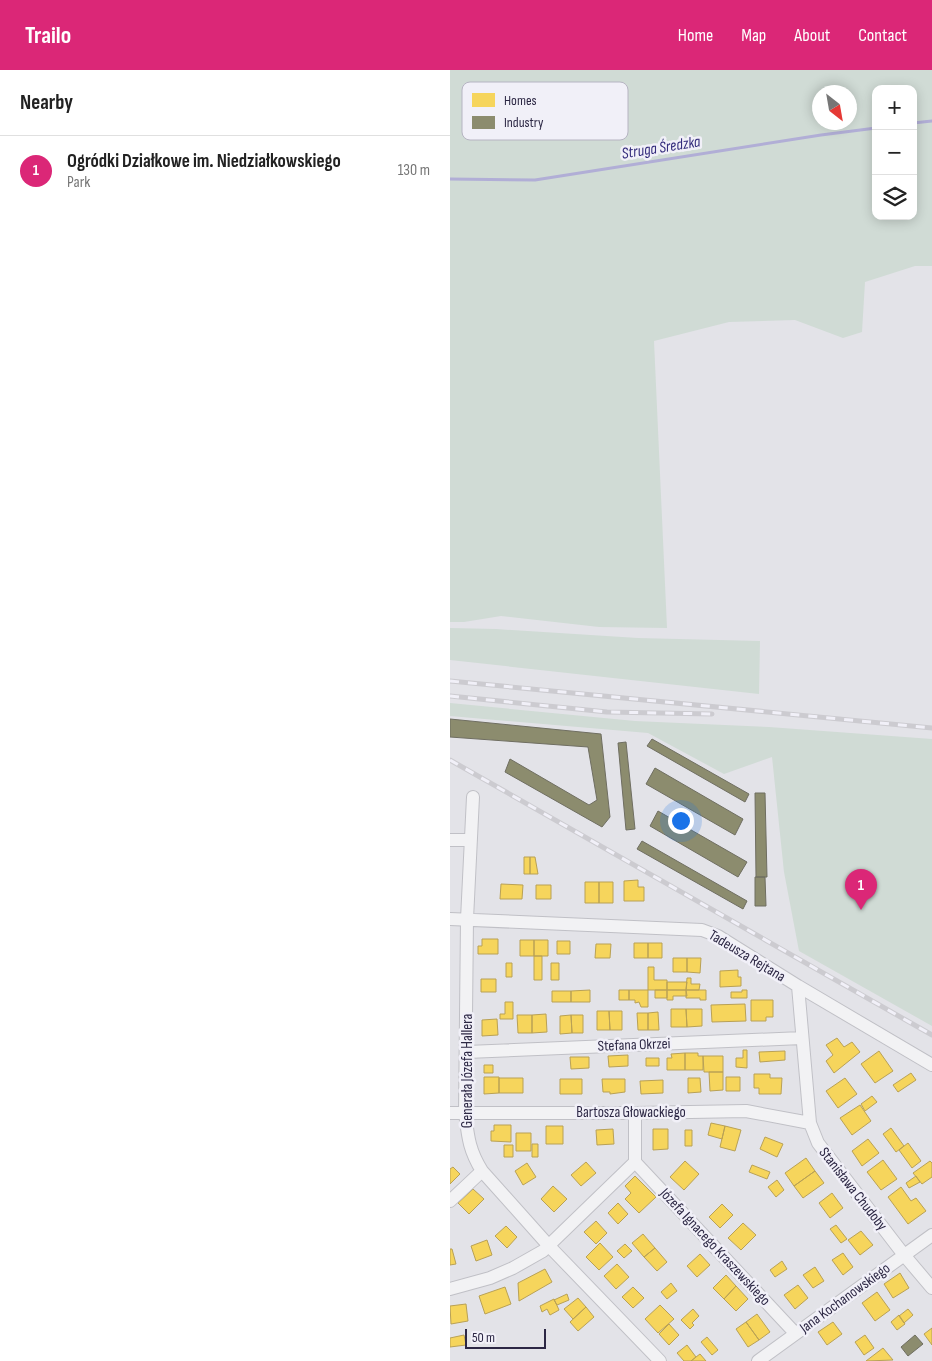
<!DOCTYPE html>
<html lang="en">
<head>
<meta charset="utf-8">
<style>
	body { margin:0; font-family:"Sofia Sans Condensed",sans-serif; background:#f6f6f6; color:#222 }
	.controls { position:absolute; right:15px; top:15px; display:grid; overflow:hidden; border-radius:10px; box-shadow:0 2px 12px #0003 }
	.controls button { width:45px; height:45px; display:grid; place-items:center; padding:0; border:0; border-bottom:1px solid #e0e0e0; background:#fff; color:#222; font:25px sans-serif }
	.compass { position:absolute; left:362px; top:15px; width:45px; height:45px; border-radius:50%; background:#fff; box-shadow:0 2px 12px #0003; rotate:149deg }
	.scale { position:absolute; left:15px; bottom:12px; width:81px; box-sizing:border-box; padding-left:5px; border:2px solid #2c2744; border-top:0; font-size:14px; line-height:18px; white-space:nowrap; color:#2c2744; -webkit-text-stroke:4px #f1f0f8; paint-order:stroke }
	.you { position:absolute; left:230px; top:750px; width:18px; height:18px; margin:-12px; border:4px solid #fff; border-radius:50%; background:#1a73e8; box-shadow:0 0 0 8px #1a73e833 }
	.badge { display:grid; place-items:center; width:32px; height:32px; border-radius:50%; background:#db2777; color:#fff; font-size:16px; font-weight:700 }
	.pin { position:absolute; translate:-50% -41px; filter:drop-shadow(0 1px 2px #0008) }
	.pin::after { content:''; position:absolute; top:26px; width:18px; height:15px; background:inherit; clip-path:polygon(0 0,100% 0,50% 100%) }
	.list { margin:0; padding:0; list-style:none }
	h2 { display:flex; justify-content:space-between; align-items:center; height:65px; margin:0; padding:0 20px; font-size:21px }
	h2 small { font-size:16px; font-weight:400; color:#767676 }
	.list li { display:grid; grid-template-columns:32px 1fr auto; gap:15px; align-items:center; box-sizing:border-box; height:70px; padding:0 20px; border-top:1px solid #e0e0e0 }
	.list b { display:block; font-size:19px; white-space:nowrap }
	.list p { margin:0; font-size:16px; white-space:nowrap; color:#767676 }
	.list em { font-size:16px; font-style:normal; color:#767676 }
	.icon { flex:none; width:28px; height:28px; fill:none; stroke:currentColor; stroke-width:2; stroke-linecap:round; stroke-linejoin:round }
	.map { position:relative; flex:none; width:482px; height:1291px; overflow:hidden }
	header { display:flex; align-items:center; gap:30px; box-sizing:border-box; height:70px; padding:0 25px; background:#db2777; color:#fff }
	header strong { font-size:24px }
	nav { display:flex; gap:28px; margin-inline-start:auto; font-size:18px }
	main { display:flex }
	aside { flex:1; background:#fff }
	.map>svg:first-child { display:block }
	.green { fill:#d0dbd5; fill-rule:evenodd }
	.homes { fill:#f6d55c; stroke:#b9a155 }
	.industry { fill:#8c8c6e; stroke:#6f6e61 }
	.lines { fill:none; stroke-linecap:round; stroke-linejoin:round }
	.stream { stroke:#b1aed6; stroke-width:3 }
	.minor-casing { stroke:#c0c0c6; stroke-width:14 }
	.minor { stroke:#f2f2f4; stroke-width:12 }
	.rail-casing { stroke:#cccbd0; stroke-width:5 }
	.rail { stroke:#f1f0f8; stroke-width:3; stroke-dasharray:9; stroke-linecap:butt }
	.labels { text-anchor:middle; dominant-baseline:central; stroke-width:5; stroke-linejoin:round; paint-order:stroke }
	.street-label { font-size:15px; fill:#2c2744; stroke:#f1f0f8 }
	.water-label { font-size:16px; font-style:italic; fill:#342c7c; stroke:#f1f0f8 }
	.key { fill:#f1f0f8; stroke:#b6b4c2; stroke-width:1 }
	.key-label { font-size:14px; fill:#2c2744 }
</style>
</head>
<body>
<header>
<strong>Trailo</strong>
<nav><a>Home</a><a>Map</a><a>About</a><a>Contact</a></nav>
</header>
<main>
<aside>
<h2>Nearby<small></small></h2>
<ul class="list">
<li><span class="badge">1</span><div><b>Ogródki Działkowe im. Niedziałkowskiego</b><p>Park</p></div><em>130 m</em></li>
</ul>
</aside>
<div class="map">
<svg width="482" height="1291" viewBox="0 0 482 1291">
	<rect width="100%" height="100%" fill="#e3e3e8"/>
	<path class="green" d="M0 0H482V196H465L415 212 412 262 393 268 345 250 279 252 204 271 217 558 149 557 51 546 14 552H0ZM426 19H463V146H426ZM400 22V52H370V22Z
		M0 558 46 559 188 568 310 571 309 624 0 590Z
		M0 633 185 651 319 657 482 669V956L349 881 334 802 322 687 274 704 198 663 0 646Z"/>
	<path class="homes" d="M74 787H80V804H74Z
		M80 787H85L88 804H80Z
		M188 810V817H194V831H174V811Z
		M135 812H149V833H135Z
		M149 812H163V833H149Z
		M51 814 73 815 72 829H50Z
		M86 815H101V829H86Z
		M32 869H48V884H28V876H32Z
		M70 870H84V886H70Z
		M84 870H98V886H84Z
		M107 871H120V884H107Z
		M184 873H198V888H184Z
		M198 873H212V888H198Z
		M146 874H161L160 888H145Z
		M84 886H92V910H84Z
		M223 888H237V902H223Z
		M237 888H251L250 903 237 902Z
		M56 893H62V907H56Z
		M101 893H109V910H101Z
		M198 897H204V910H217V920H198Z
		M288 900V907H291V916L270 917V901Z
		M237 908H241V914H250L249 920H236Z
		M31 909H46V922H31Z
		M217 912H237L236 920H217Z
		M140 920V932H121V921Z
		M169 920H179V930H169Z
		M179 920H198V937H191L189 932 185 933V930H179Z
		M205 920H217V928H205Z
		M217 920H236L237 926H223V930H217Z
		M236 920H256V930H250V928H236Z
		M292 920H297V928H281V922H292Z
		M102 921H121V932H102Z
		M301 930H323V947H316V951H301Z
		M55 932H63V949H50V944H55Z
		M295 934 296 951 262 952 261 935Z
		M221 939H236L237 957H221Z
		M236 939H252V956L237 957Z
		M147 941H159L160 960H147Z
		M159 941H172V960H160Z
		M208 942 209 960H198V943Z
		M187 943H198V960H188Z
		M96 944 97 962 82 963V945Z
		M67 945H82V963H68Z
		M121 945H133V963H122Z
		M121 945 122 963 110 964V946Z
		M47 949 48 965 32 966V950Z
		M387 968 394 977 402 972 410 982 384 1003 376 991 383 985 376 975Z
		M293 980H297V998L286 997V988H293Z
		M335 981V990L310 992 309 982Z
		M429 981 443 1001 425 1013 411 994Z
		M235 983H248V986H253V1000H235Z
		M235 983V1000H217V988H222L221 984Z
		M178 985V996L159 997 158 986Z
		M253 986H273V1002H254Z
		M120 987H139V998L121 999Z
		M196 988H209V996H196Z
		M34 995H43V1003H34Z
		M259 1002H273V1020L260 1021Z
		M461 1003 466 1010 448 1022 443 1015Z
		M304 1004H320V1008H332L331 1024H309V1018H304Z
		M34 1007H49V1023L34 1024Z
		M276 1007H290V1021H276Z
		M49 1008H73V1023H49Z
		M238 1008H250L251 1022 238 1023Z
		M395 1008 407 1024 388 1038 376 1021Z
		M110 1009H132V1024H110Z
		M152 1009H175V1022L160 1024V1022H153Z
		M213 1010V1023L191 1024 190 1011Z
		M422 1026 427 1032 415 1041 411 1034Z
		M410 1035 421 1051 402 1065 390 1048Z
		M261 1053 275 1056 272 1069 258 1065Z
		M44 1055H61V1072L41 1071V1061H44Z
		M96 1056H113V1074H96Z
		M275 1056 291 1060 285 1081 270 1077Z
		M441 1058 454 1076 446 1082 433 1064Z
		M163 1059 164 1074 147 1075 146 1060Z
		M203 1059H218V1079L203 1080Z
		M235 1060H242V1076H235Z
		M66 1063H81V1081H66Z
		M315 1067 333 1074 327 1087 310 1079Z
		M418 1069 429 1083 412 1096 402 1081Z
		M458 1073 471 1091 462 1098 449 1080Z
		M82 1074H88V1087H82Z
		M54 1075H63V1087H54Z
		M356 1088 365 1101 344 1116 335 1103Z
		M433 1090 447 1109 431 1120 417 1102Z
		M235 1091 249 1104 234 1120 220 1107Z
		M480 1091 482 1093V1107L472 1114 463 1103Z
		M136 1092 146 1103 131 1116 121 1105Z
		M77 1093 86 1107 73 1115 65 1101Z
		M302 1095 320 1102 317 1109 299 1102Z
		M3 1097 10 1104 0 1114V1099Z
		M365 1101 374 1113 353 1128 344 1116Z
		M185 1106 206 1127 189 1143 175 1129 181 1123 175 1116Z
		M466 1106 470 1112 459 1118 456 1113Z
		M327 1110 334 1120 326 1127 318 1117Z
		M103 1116 117 1129 104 1142 91 1129Z
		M451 1117 461 1131 466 1128 476 1141 458 1154 438 1127Z
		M23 1119 34 1129 19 1144 8 1133Z
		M382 1123 393 1138 380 1148 369 1133Z
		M168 1133 178 1144 168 1154 158 1143Z
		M272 1134 283 1145 270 1158 259 1147Z
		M146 1151 157 1163 146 1174 134 1162Z
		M293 1153 306 1165 291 1180 278 1168Z
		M386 1155 397 1169 391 1173 380 1159Z
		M56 1156 67 1167 57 1178 45 1166Z
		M411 1161 423 1175 410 1185 398 1170Z
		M193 1164 205 1178 194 1187 182 1173Z
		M37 1170 42 1185 26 1191 21 1176Z
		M150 1173 163 1187 149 1200 136 1187Z
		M175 1174 182 1181 174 1188 167 1181Z
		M205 1178 217 1192 207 1201 194 1187Z
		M0 1179H2L6 1194 0 1195Z
		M393 1183 403 1197 393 1205 382 1190Z
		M250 1184 260 1195 247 1207 237 1196Z
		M332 1191 337 1199 325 1207 320 1200Z
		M167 1194 179 1207 166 1219 154 1206Z
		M365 1197 374 1211 363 1218 353 1205Z
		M95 1199 102 1212 69 1231 68 1213Z
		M450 1203 459 1218 443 1228 434 1214Z
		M276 1205 286 1216 274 1229 263 1218Z
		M221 1213 227 1221 217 1229 211 1222Z
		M348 1215 358 1228 345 1239 334 1225Z
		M286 1216 298 1229 286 1241 274 1229Z
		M55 1217 61 1234 35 1244 29 1226Z
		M183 1217 194 1228 183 1238 172 1227Z
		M427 1222 440 1240 425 1251 412 1233Z
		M117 1224 119 1230 107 1235 104 1230Z
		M128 1228 136 1237 123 1249 114 1239Z
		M104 1229 109 1240 100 1245 97 1239 92 1242 90 1236Z
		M16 1234 18 1251 1 1254 0 1236Z
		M210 1235 224 1249 208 1263 195 1249Z
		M136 1237 144 1247 128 1261 120 1252Z
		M243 1239 249 1246 242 1253 244 1255 240 1259 231 1250Z
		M458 1239 463 1245 454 1253 449 1246Z
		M307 1244 320 1262 309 1270 296 1252Z
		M449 1245 455 1254 447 1260 441 1252Z
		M296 1252 309 1270 298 1277 286 1259Z
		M383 1252 392 1264 377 1275 368 1262Z
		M219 1254 229 1265 219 1275 209 1264Z
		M482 1258V1275L474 1264Z
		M14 1265 16 1275 0 1277V1268Z
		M415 1265 424 1278 414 1285 405 1272Z
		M257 1267 268 1280 262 1285 251 1272Z
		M237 1275 246 1287 241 1291H234L227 1283Z
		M433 1278 443 1290 416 1291Z
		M250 1284 256 1291H241L246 1287Z"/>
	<path class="industry" d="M0 649 151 664 160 747 152 757 55 702 60 689 139 735 147 730 138 677 0 667Z
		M202 669 299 724 295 732 197 676Z
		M176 672 185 759 176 760 168 673Z
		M205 698 293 749 285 765 196 714Z
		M305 723H315L317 807H306Z
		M208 741 297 792 288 807 200 756Z
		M192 771 297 831 293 839 187 779Z
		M305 807H315L316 836H305Z
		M465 1265 473 1274 458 1286 451 1277Z"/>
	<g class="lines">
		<path class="stream" d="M463 53 482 51
			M0 109 85 110 371 65 426 58"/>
		<g class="minor-casing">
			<path id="minor" d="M23 727 17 849 15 1043C18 1067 19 1080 32 1101L99 1176 210 1291
				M0 770H20
				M0 849 252 860 268 866 348 916 482 995
				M348 916 360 1053 368 1073 454 1185 482 1218
				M17 982 352 968
				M0 1043H185L296 1041 360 1053
				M185 1092 345 1263
				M0 1131 32 1101
				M0 1219 40 1208 63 1198 93 1181 185 1092V1043
				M308 1291 482 1165"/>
		</g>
		<use href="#minor" class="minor"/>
		<g class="rail-casing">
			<path id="rail" d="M0 611 482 658
				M0 626 157 642 262 644
				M0 690 482 965"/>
		</g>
		<use href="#rail" class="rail"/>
	</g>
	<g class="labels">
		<g class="street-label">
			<text transform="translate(297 886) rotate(31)">Tadeusza Rejtana</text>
			<text transform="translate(184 975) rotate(-2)">Stefana Okrzei</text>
			<text transform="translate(17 1001) rotate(-90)">Generała Józefa Hallera</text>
			<text x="181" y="1042">Bartosza Głowackiego</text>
			<text transform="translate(403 1119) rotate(52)">Stanisława Chudoby</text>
			<text transform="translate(265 1177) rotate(47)">Józefa Ignacego Kraszewskiego</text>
			<text transform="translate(395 1228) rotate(-36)">Jana Kochanowskiego</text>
		</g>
		<g class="water-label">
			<text transform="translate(211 78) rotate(-9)">Struga Średzka</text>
		</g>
	</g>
	<rect x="12" y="12" width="166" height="58" rx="8" class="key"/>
	<rect x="22" y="23" width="23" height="14" fill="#f6d55c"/>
	<rect x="22" y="46" width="23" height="13" fill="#8c8c6e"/>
	<g class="key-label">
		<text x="54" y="35">Homes</text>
		<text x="54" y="57">Industry</text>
	</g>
</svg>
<div class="controls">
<button>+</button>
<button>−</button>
<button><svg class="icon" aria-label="layers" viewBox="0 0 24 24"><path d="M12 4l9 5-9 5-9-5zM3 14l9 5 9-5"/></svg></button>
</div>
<svg class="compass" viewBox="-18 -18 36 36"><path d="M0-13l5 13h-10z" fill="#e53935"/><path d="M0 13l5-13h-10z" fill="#767676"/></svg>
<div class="scale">50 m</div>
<div class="you"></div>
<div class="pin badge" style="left:411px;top:840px">1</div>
</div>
</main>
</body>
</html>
